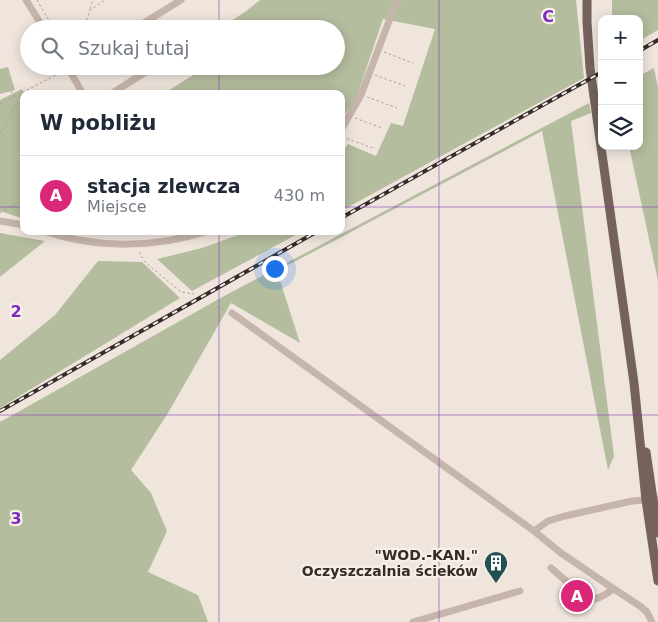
<!DOCTYPE html>
<html lang="pl">
<head>
<meta charset="utf-8">
<style>
	body { margin:0; font-family:"DejaVu Sans",sans-serif; background:#f6f6f7; color:#1f2937 }
	.controls { position:absolute; right:15px; top:15px; display:grid; overflow:hidden; border-radius:10px; box-shadow:0 2px 12px #0003 }
	.controls button { width:45px; height:45px; display:grid; place-items:center; padding:0; border:0; border-bottom:1px solid #e0e1e3; background:#fff; color:#1f2937; font:25px sans-serif }
	.you { position:absolute; left:274px; top:268px; width:18px; height:18px; margin:-12px; border:4px solid #fff; border-radius:50%; background:#1a73e8; box-shadow:0 0 0 8px #1a73e833 }
	.badge { display:grid; place-items:center; width:32px; height:32px; border-radius:50%; background:#db2777; color:#fff; font-size:16px; font-weight:700 }
	.pin { position:absolute; translate:-50% -50%; border:2px solid #fff; box-shadow:0 1px 5px #0006 }
	.list { margin:0; padding:0; list-style:none }
	h2 { display:flex; justify-content:space-between; align-items:center; height:65px; margin:0; padding:0 20px; font-size:21px }
	h2 small { font-size:16px; font-weight:400; color:#747a83 }
	.list li { display:grid; grid-template-columns:32px 1fr auto; gap:15px; align-items:center; box-sizing:border-box; height:80px; padding:0 20px; border-top:1px solid #e0e1e3 }
	.list b { display:block; font-size:19px; white-space:nowrap }
	.list p { margin:0; font-size:16px; white-space:nowrap; color:#747a83 }
	.list em { font-size:16px; font-style:normal; color:#747a83 }
	.icon { flex:none; width:28px; height:28px; fill:none; stroke:currentColor; stroke-width:2; stroke-linecap:round; stroke-linejoin:round }
	.map { position:relative; flex:none; width:658px; height:622px; overflow:hidden }
	.search { position:absolute; background:#fff; box-shadow:0 2px 12px #0003; left:20px; top:20px; width:325px; height:55px; display:flex; align-items:center; gap:12px; box-sizing:border-box; padding:0 18px; border-radius:28px; color:#747a83; font-size:19px }
	.panel { position:absolute; background:#fff; box-shadow:0 2px 12px #0003; left:20px; top:90px; width:325px; height:145px; border-radius:10px }
	.map>svg:first-child { display:block }
	.green { fill:#b5bd9f }
	.lines { fill:none; stroke-linecap:round; stroke-linejoin:round }
	.path { stroke:#b29f95; stroke-width:1; stroke-dasharray:2.5 2.5; stroke-linecap:butt }
	.minor { stroke:#c6b5aa; stroke-width:7 }
	.major { stroke:#75625c; stroke-width:9 }
	.rail-casing { stroke:#352c29; stroke-width:4 }
	.rail { stroke:#f7f0e9; stroke-width:2; stroke-dasharray:5.5; stroke-linecap:butt }
	.grid { fill:none; stroke:#7b2cbf; stroke-width:1; stroke-opacity:0.55 }
	.labels { text-anchor:middle; dominant-baseline:central; stroke-width:4.5; stroke-linejoin:round; paint-order:stroke }
	.poi-label { font-size:14px; font-weight:bold; fill:#352c29; stroke:#f7f0e9; text-anchor:end }
	.grid-label { font-size:16px; text-anchor:middle; font-weight:bold; fill:#7b2cbf; stroke:#f7f0e9; stroke-width:4.5; stroke-linejoin:round; paint-order:stroke }
</style>
</head>
<body>
<div class="map">
<svg width="658" height="622" viewBox="0 0 658 622">
	<rect width="100%" height="100%" fill="#efe5dd"/>
	<path class="green" d="M260 0H576L584 78 341 211V154L348 144 376 156 391 123 403 126 435 29 383 19 356 99 341 120V94H163L198 72 195 66H336V29H218L245 12Z
		M612 0H658V30L639 41V19H612Z
		M8 67 15 90 0 94V69Z
		M654 68 658 87V281L629 146H639V76Z
		M22 89 24 94V219L0 211V100Z
		M589 103 591 113 571 121 614 456 608 470 542 131 277 271 300 343 231 303 168 413 131 470 151 493 167 531 148 572 198 595 208 622H0V422L226 295Z
		M244 231H303L192 291 157 259 202 248 238 235Z
		M0 233 45 241 0 277Z
		M98 261 142 262 180 298 0 408V360L55 315Z"/>
	<g class="lines">
		<path class="path" d="M37 0 54 29
			M90 9 93 0
			M86 29 84 27 90 10 105 0
			M384 52 413 63
			M375 75 405 86
			M11 91 13 96
			M367 97 397 108
			M0 104 62 72
			M355 118 382 128
			M0 134 24 92
			M342 137 373 148
			M0 213 16 203 24 201
			M93 234 102 231
			M139 252 145 262 181 292 194 294
			M216 307 225 310"/>
		<path class="minor" d="M26 0 44 29
			M134 29 181 0
			M67 66 83 94
			M111 94 155 66
			M341 130 361 95 397 0
			M0 221 24 225
			M44 231C96 249 156 248 208 231
			M232 313 534 531 561 553 614 589 640 606 647 612 652 622
			M534 531 548 521 565 516 632 501 658 499
			M551 568 587 599C598 601 605 594 614 589
			M413 622 520 591"/>
		<path class="major" d="M587 0V22L590 68 634 383 646 500 658 581
			M646 452 658 533"/>
		<g class="rail-casing">
			<path id="rail" d="M639 51 658 40
				M341 218 602 72
				M0 411 318 231"/>
		</g>
		<use href="#rail" class="rail"/>
	</g>
	<path class="grid" d="M219 0V29M439 0V622M219 66V94M0 207H24M341 207H658M219 231V622M0 415H658"/>
	<defs>
		<g id="building-pin" transform="scale(1.25)"><path d="M0 17L-7.5 6A9.5 9.5 0 1 1 7.5 6Z" fill="#235151" stroke="#f7f0e9"/><path d="M-4-6H4V6H1V3H-1V6H-4ZM-2.5-4.3h1.7v1.8h-1.7ZM.8-4.3h1.7v1.8H.8ZM-2.5-1h1.7V.8h-1.7ZM.8-1h1.7V.8H.8Z" fill="#fff"/></g>
	</defs>
	<g fill-rule="evenodd">
		<use href="#building-pin" x="496" y="563"/>
	</g>
	<g class="labels">
		<g class="poi-label">
			<text x="478" y="555">"WOD.-KAN."<tspan x="478" dy="16">Oczyszczalnia ścieków</tspan></text>
		</g>
	</g>
	<g class="grid-label">
		<text x="548" y="22">C</text>
		<text x="16" y="317">2</text>
		<text x="16" y="524">3</text>
	</g>
</svg>
<div class="controls">
<button>+</button>
<button>−</button>
<button><svg class="icon" aria-label="layers" viewBox="0 0 24 24"><path d="M12 4l9 5-9 5-9-5zM3 14l9 5 9-5"/></svg></button>
</div>
<div class="you"></div>
<div class="pin badge" style="left:577px;top:596px">A</div>
<div class="search"><svg class="icon" aria-label="search" viewBox="0 0 24 24"><circle cx="10" cy="10" r="6"/><path d="M15 15l6 6"/></svg>Szukaj tutaj</div>
<section class="panel">
<h2>W pobliżu<small></small></h2>
<ul class="list">
<li><span class="badge">A</span><div><b>stacja zlewcza</b><p>Miejsce</p></div><em>430 m</em></li>
</ul>
</section>
</div>
</body>
</html>
